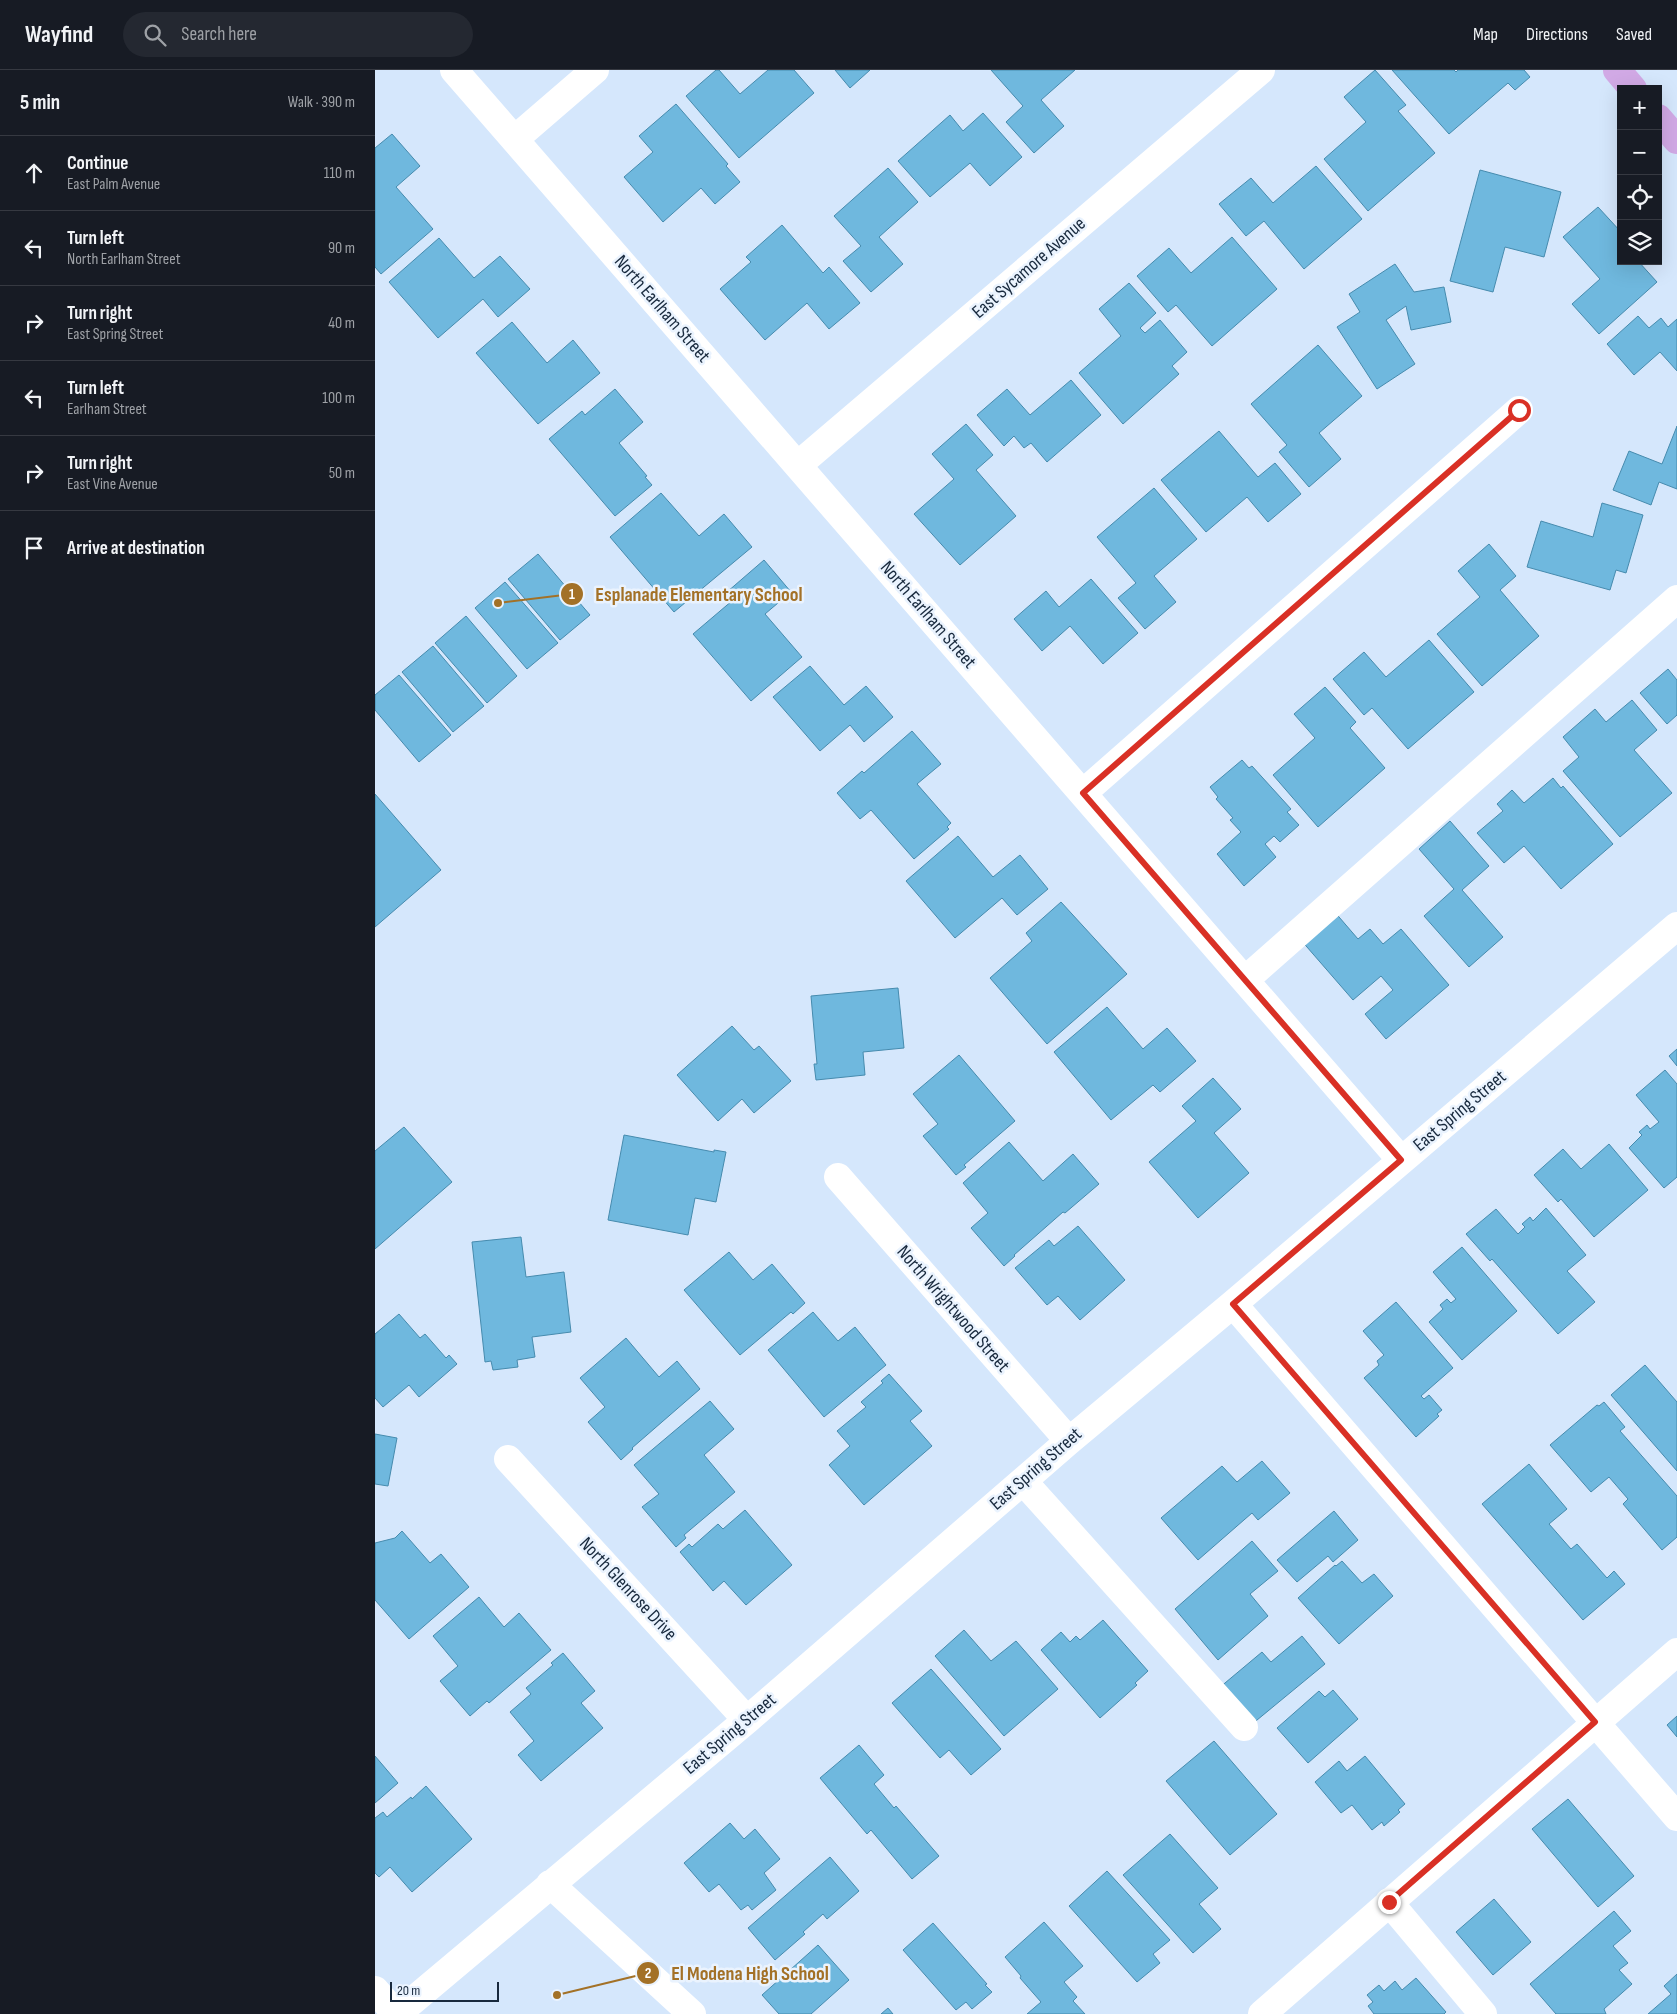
<!DOCTYPE html>
<html lang="en">
<head>
<meta charset="utf-8">
<style>
	body { margin:0; font-family:"Sofia Sans Condensed",sans-serif; background:#242831; color:#f1f3f6 }
	.controls { position:absolute; right:15px; top:15px; display:grid; overflow:hidden; border-radius:0px; box-shadow:0 5px 20px #0002 }
	.controls button { width:45px; height:45px; display:grid; place-items:center; padding:0; border:0; border-bottom:1px solid #363941; background:#171b24; color:#f1f3f6; font:25px sans-serif }
	.scale { position:absolute; left:15px; bottom:12px; width:109px; box-sizing:border-box; padding-left:5px; border:2px solid #18293d; border-top:0; font-size:14px; line-height:18px; white-space:nowrap; color:#18293d; -webkit-text-stroke:4px #eaf3fe; paint-order:stroke }
	.stop { position:absolute; width:15px; height:15px; margin:-11px; border:4px solid #d93025; border-radius:50%; background:#fff }
	.stop.end { background:#d93025; border-color:#fff; box-shadow:0 1px 5px #0008 }
	.list { margin:0; padding:0; list-style:none }
	h2 { display:flex; justify-content:space-between; align-items:center; height:65px; margin:0; padding:0 20px; font-size:21px }
	h2 small { font-size:16px; font-weight:400; color:#9ea1a6 }
	.list li { display:grid; grid-template-columns:32px 1fr auto; gap:15px; align-items:center; box-sizing:border-box; height:75px; padding:0 20px; border-top:1px solid #363941 }
	.list b { display:block; font-size:19px; white-space:nowrap }
	.list p { margin:0; font-size:16px; white-space:nowrap; color:#9ea1a6 }
	.list em { font-size:16px; font-style:normal; color:#9ea1a6 }
	.icon { flex:none; width:28px; height:28px; fill:none; stroke:currentColor; stroke-width:2; stroke-linecap:round; stroke-linejoin:round }
	.map { position:relative; flex:none; width:1302px; height:1944px; overflow:hidden }
	header { display:flex; align-items:center; gap:30px; box-sizing:border-box; height:70px; padding:0 25px; background:#171b24; border-bottom:1px solid #363941 }
	header strong { font-size:24px }
	nav { display:flex; gap:28px; margin-inline-start:auto; font-size:18px }
	.search { width:350px; height:45px; background:#242831; display:flex; align-items:center; gap:12px; box-sizing:border-box; padding:0 18px; border-radius:28px; color:#9ea1a6; font-size:19px }
	main { display:flex }
	aside { flex:1; background:#171b24 }
	.map>svg:first-child { display:block }
	.building { fill:#6fb8de; stroke:#468bae }
	.lines { fill:none; stroke-linecap:round; stroke-linejoin:round }
	.minor { stroke:#fff; stroke-width:28 }
	.major { stroke:#d1a9e5; stroke-width:28 }
	.route { stroke:#d93025; stroke-width:6 }
	.labels { text-anchor:middle; dominant-baseline:central; stroke-width:5; stroke-linejoin:round; paint-order:stroke }
	.street-label { font-size:19px; fill:#18293d; stroke:#eaf3fe }
	.leader { fill:none; stroke:#a37127; stroke-width:2 }
	.callout-dot { fill:#a37127; stroke:#eaf3fe; stroke-width:2 }
	.mark-label { font-size:15px; text-anchor:middle; font-weight:bold; fill:#fff }
	.callout-label { font-size:20px; text-anchor:middle; font-weight:bold; fill:#a37127; stroke:#eaf3fe; stroke-width:5; stroke-linejoin:round; paint-order:stroke }
</style>
</head>
<body>
<header>
<strong>Wayfind</strong>
<div class="search"><svg class="icon" aria-label="search" viewBox="0 0 24 24"><circle cx="10" cy="10" r="6"/><path d="M15 15l6 6"/></svg>Search here</div>
<nav><a>Map</a><a>Directions</a><a>Saved</a></nav>
</header>
<main>
<aside>
<h2>5 min<small>Walk · 390 m</small></h2>
<ul class="list">
<li><svg class="icon" aria-label="ahead" viewBox="0 0 24 24"><path d="M12 20V5M6 11l6-6 6 6"/></svg><div><b>Continue</b><p>East Palm Avenue</p></div><em>110 m</em></li>
<li><svg class="icon" aria-label="left" viewBox="0 0 24 24"><path d="M17 20v-9H6M10 6l-5 5 5 5"/></svg><div><b>Turn left</b><p>North Earlham Street</p></div><em>90 m</em></li>
<li><svg class="icon" aria-label="right" viewBox="0 0 24 24"><path d="M7 20v-9h11M14 6l5 5-5 5"/></svg><div><b>Turn right</b><p>East Spring Street</p></div><em>40 m</em></li>
<li><svg class="icon" aria-label="left" viewBox="0 0 24 24"><path d="M17 20v-9H6M10 6l-5 5 5 5"/></svg><div><b>Turn left</b><p>Earlham Street</p></div><em>100 m</em></li>
<li><svg class="icon" aria-label="right" viewBox="0 0 24 24"><path d="M7 20v-9h11M14 6l5 5-5 5"/></svg><div><b>Turn right</b><p>East Vine Avenue</p></div><em>50 m</em></li>
<li><svg class="icon" aria-label="arrive" viewBox="0 0 24 24"><path d="M6 21V4h12l-3 4 3 4H6"/></svg><div><b>Arrive at destination</b></div></li>
</ul>
</aside>
<div class="map">
<svg width="1302" height="1944" viewBox="0 0 1302 1944">
	<rect width="100%" height="100%" fill="#d5e7fc"/>
	<path class="building" d="M341 0H344L365 24 393 0H419L439 23 364 88 311 26Z
		M460 0H495L475 18Z
		M616 0H700L666 30 689 56 659 83 631 52 648 36Z
		M1000 0 1031 35 1023 41 1060 83 993 141 949 89 991 52 969 27Z
		M1017 0H1079L1081 2 1083 0H1149L1155 7 1140 20 1133 13 1074 64Z
		M301 34 353 94 351 96 365 112 340 134 326 118 288 152 249 107 278 82 264 66Z
		M608 43 647 87 615 116 595 93 555 127 523 91 575 45 588 61Z
		M17 64 45 96 21 117 58 159 6 204 0 197V78Z
		M941 96 987 149 929 199 889 151 871 166 844 134 876 108 898 133Z
		M513 98 543 132 504 167 528 194 496 222 468 191 486 176 459 146Z
		M1105 100 1186 122 1169 187 1130 177 1118 222 1075 211Z
		M1223 137 1246 162V191H1263L1282 212 1224 264 1197 234 1225 209 1188 167Z
		M407 155 448 203 454 197 485 233 454 259 432 233 390 270 345 219 376 192 371 187Z
		M857 167 902 219 837 276 801 235 793 242 762 206 794 178 816 203Z
		M64 168 99 208 125 186 155 219 123 247 108 229 63 268 14 212Z
		M1020 194 1039 222 1069 217 1076 252 1036 260 1031 236 1011 250 1040 294 1002 319 962 257 985 242 974 224Z
		M754 213 781 243 765 258 770 263 785 250 812 282 797 296 804 304 748 354 704 303 746 266 724 239Z
		M1263 246 1274 258 1286 248 1293 257 1302 249V301L1285 282 1259 305 1232 274Z
		M137 252 172 293 198 270 225 303 163 354 101 283Z
		M943 275 987 326 944 363 966 389 934 417 904 382 912 375 876 334Z
		M696 310 726 345 672 392 656 373 649 378 639 366 629 376 602 345 632 319 655 345Z
		M240 319 268 352 244 373 272 406 270 407 277 415 240 446 174 369 207 341 210 345Z
		M591 354 618 385 601 400 641 446 585 495 539 444 579 409 557 384Z
		M1302 356V419L1284 412 1276 435 1238 420 1254 381 1287 394Z
		M844 361 883 407 900 393 926 424 893 452 872 427 831 462 786 410Z
		M779 418 822 469 779 506 801 532 770 559 743 528 761 513 722 467Z
		M286 423 324 466 349 444 377 477 299 542 235 467Z
		M1227 433 1268 445 1251 503 1241 500 1235 520 1152 497 1166 451 1218 467Z
		M1114 474 1141 506 1125 520 1164 566 1107 616 1062 564 1105 527 1083 501Z
		M163 484 215 545 185 570 133 509Z
		M389 490 416 522 390 544 427 587 376 631 318 564 358 530 352 522Z
		M716 509 763 563 728 594 695 556 667 581 639 549 671 521 684 537Z
		M130 512 183 573 152 599 100 538Z
		M91 546 142 606 112 633 60 573Z
		M1054 570 1099 622 1033 679 997 638 989 645 958 609 989 582 1011 607Z
		M58 576 109 636 78 662 27 602Z
		M435 596 469 635 491 616 518 647 489 672 475 655 445 681 398 627Z
		M1293 599 1302 610V645L1292 654 1265 623Z
		M24 605 76 665 44 692 0 640V625Z
		M950 617 981 652 975 658 1010 698 943 757 898 705 940 668 919 644Z
		M1257 630 1282 660 1259 680 1297 723 1245 767 1188 701 1204 687 1188 667 1220 639 1231 652Z
		M537 661 566 694 542 714 576 753 572 757 574 759 539 789 496 740 485 749 462 723 487 701 489 703Z
		M867 690 874 698 877 696 916 739 912 742 924 755 905 772 899 766 890 774 901 787 869 816 842 784 866 762 855 750 858 748 841 729 843 727 835 717Z
		M1178 708 1186 718 1188 716 1238 774 1186 819 1149 776 1129 793 1102 763 1128 741 1122 734 1137 720 1149 733Z
		M0 724 66 800 0 857Z
		M1075 751 1114 796 1087 820 1128 867 1094 897 1049 846 1079 819 1044 779Z
		M583 766 618 807 645 785 673 819 642 845 627 828 580 868 531 811Z
		M686 832 752 904 672 974 615 908 657 871 651 863Z
		M958 840 983 869 995 859 1008 874 1026 859 1074 915 1011 969 990 944 1018 920 1006 906 978 930 925 869Z
		M523 918 529 978 488 982 490 1005 441 1010 439 994H442L436 926Z
		M732 937 768 979 792 958 821 991 785 1022 778 1015 736 1050 679 982Z
		M357 956 379 980 384 976 416 1011 379 1043 367 1029 343 1051 302 1005Z
		M1302 979V996L1294 986Z
		M584 985 640 1051 589 1095 591 1097 581 1105 548 1066 563 1054 538 1024Z
		M1290 1000 1302 1014V1107L1289 1118 1254 1078 1267 1065 1264 1062 1272 1055 1275 1059 1284 1052 1261 1025Z
		M838 1008 866 1039 839 1063 874 1103 823 1148 774 1092 821 1051 807 1036Z
		M29 1057 77 1112 0 1179V1081Z
		M249 1065 339 1082V1080L351 1082 341 1132 320 1128 313 1165 233 1150Z
		M634 1072 668 1111 698 1084 724 1114 690 1143 688 1142 639 1185 640 1186 629 1196 596 1158 613 1143 588 1113Z
		M1234 1074 1273 1120 1219 1167 1186 1129 1183 1132 1159 1105 1188 1079 1206 1099Z
		M1171 1138 1211 1185 1192 1201 1220 1232 1183 1264 1117 1189 1115 1191 1091 1164 1121 1139 1143 1164 1150 1157 1147 1154 1155 1147 1158 1151Z
		M703 1156 750 1210 705 1250 683 1226 672 1235 640 1198 674 1170 679 1176Z
		M146 1167 151 1207 189 1202 196 1262 157 1267 160 1287 142 1290 143 1297 118 1300 116 1291 110 1292 97 1172Z
		M1087 1177 1142 1241 1087 1290 1054 1252 1068 1239 1065 1235 1072 1229 1076 1233 1081 1229 1058 1202Z
		M354 1182 378 1210 397 1194 430 1233 418 1244 416 1242 365 1285 309 1220Z
		M1021 1232 1078 1298 1046 1326 1049 1329 1054 1325 1067 1340 1062 1344 1064 1346 1041 1367 989 1308 1004 1295 1002 1291 1009 1285 988 1261Z
		M438 1242 463 1271 480 1257 511 1295 449 1347 393 1280Z
		M24 1244 45 1268 50 1264 71 1288 74 1285 82 1294 44 1327 34 1315 8 1337 0 1328V1264Z
		M251 1268 284 1307 302 1291 325 1319 257 1378 258 1379 246 1390 213 1352 230 1337 205 1308Z
		M1270 1295 1302 1332V1401L1236 1325Z
		M514 1304 547 1341 535 1351 557 1376 489 1435 454 1395 475 1376 462 1361 491 1337 486 1332 508 1313 506 1311Z
		M335 1331 359 1359 329 1385 360 1422 309 1465 311 1468 301 1477 267 1437 284 1424 259 1395Z
		M1229 1332 1250 1357 1245 1361 1302 1426V1467L1287 1480 1248 1434 1253 1429 1234 1407 1216 1422 1175 1375 1222 1335 1224 1336Z
		M0 1364 22 1368 13 1416 0 1414Z
		M887 1391 915 1423 883 1450 877 1443 823 1490 786 1448 847 1396 862 1412Z
		M1154 1394 1192 1439 1174 1454 1196 1479 1202 1474 1232 1508 1239 1501 1250 1514 1208 1550 1107 1434Z
		M370 1440 417 1495 371 1535 349 1511 338 1521 305 1482 314 1474 317 1477 343 1454 348 1459Z
		M959 1441 983 1470 958 1492 953 1486 922 1512 902 1490Z
		M27 1461 55 1493 66 1484 94 1517 34 1569 0 1530V1473L20 1468Z
		M877 1471 903 1501 875 1524 893 1546 843 1590 800 1539Z
		M967 1491 987 1513 999 1504 1018 1526 964 1574 923 1528 960 1495 961 1496Z
		M104 1527 129 1557 144 1543 176 1580 114 1633 112 1631 95 1646 65 1611 83 1596 58 1566Z
		M728 1550 773 1601 760 1613 762 1615 725 1648 666 1580 686 1562 695 1572 701 1566 705 1570Z
		M589 1560 616 1591 641 1571 683 1619 629 1666 560 1586Z
		M927 1566 950 1594 876 1655 844 1618 887 1582 896 1592Z
		M188 1583 220 1621 206 1633 228 1658 166 1711 143 1685 159 1671 135 1642 156 1624 151 1618 178 1595 176 1593Z
		M556 1599 626 1679 596 1705 574 1680 565 1688 517 1633Z
		M958 1620 983 1649 933 1693 902 1658 944 1621 950 1627Z
		M1302 1646V1667L1292 1655Z
		M839 1671 902 1744 855 1785 791 1711Z
		M484 1675 509 1705 499 1714 519 1738 521 1736 564 1786 537 1809 496 1760 492 1764 445 1708Z
		M0 1686 23 1713 0 1733Z
		M990 1686 1030 1734 1023 1740 1025 1742 1009 1756 1007 1752 997 1760 977 1735 966 1743 940 1712 964 1691 972 1701Z
		M51 1716 97 1769 37 1822 15 1797 4 1807 0 1803V1748L8 1742 12 1747 36 1727 37 1729Z
		M1193 1729 1259 1806 1223 1837 1157 1759Z
		M355 1753 369 1769 380 1759 405 1789 389 1803 401 1820 377 1840 373 1835 366 1840 344 1814 334 1822 309 1793Z
		M795 1764 843 1818 824 1834 846 1859 818 1883 748 1805Z
		M455 1787 484 1821 452 1849 448 1844 428 1862 430 1864 400 1890 373 1858Z
		M732 1801 795 1870 778 1884 785 1893 762 1912 694 1836Z
		M1119 1829 1156 1872 1118 1905 1081 1862Z
		M1239 1841 1256 1861 1238 1876 1253 1893 1244 1900 1257 1914 1229 1939 1231 1944H1181L1155 1914Z
		M669 1852 708 1896 689 1912 702 1927 698 1931 710 1944H652L666 1932 645 1908 646 1906 630 1887Z
		M558 1853 612 1914 610 1915 617 1922 597 1939 591 1932 581 1940 528 1880Z
		M443 1875 474 1910 436 1944H404L387 1925Z
		M1302 1904V1944H1273L1296 1924 1289 1916Z
		M1041 1908 1071 1942 1069 1944H999L993 1936 998 1932 992 1925 1004 1915 1009 1921 1020 1911 1027 1920Z
		M513 1938 518 1944H506Z"/>
	<g class="lines">
		<path class="minor" d="M79 0 1026 1090
			M140 69 220 0
			M423 395 886 0
			M708 723 1144 340
			M870 910 1302 529
			M463 1107 694 1371
			M858 1234 1302 1747
			M133 1389 372 1650
			M648 1411 869 1657
			M175 1814 317 1944
			M1014 1832 1108 1944
			M0 1920 21 1944
			M22 1944 372 1650 694 1371 858 1234 1302 856
			M887 1944 1302 1582"/>
		<path class="major" d="M1242 0 1258 19
			M1283 48 1302 70"/>
	</g>
	<g class="lines">
		<path class="route" d="M1014 1832 1220 1652 858 1234 1026 1090 708 723 1144 340"/>
	</g>
	<g class="labels">
		<g class="street-label">
			<text transform="translate(654 198) rotate(-41)">East Sycamore Avenue</text>
			<text transform="translate(287 239) rotate(49)">North Earlham Street</text>
			<text transform="translate(553 545) rotate(49)">North Earlham Street</text>
			<text transform="translate(1085 1041) rotate(-40)">East Spring Street</text>
			<text transform="translate(578 1239) rotate(49)">North Wrightwood Street</text>
			<text transform="translate(661 1399) rotate(-41)">East Spring Street</text>
			<text transform="translate(253 1519) rotate(47)">North Glenrose Drive</text>
			<text transform="translate(355 1664) rotate(-40)">East Spring Street</text>
		</g>
	</g>
	<path class="leader" d="M123 533L197 524M182 1925L273 1903"/>
	<g class="callout-dot">
		<circle cx="123" cy="533" r="5"/>
		<circle cx="182" cy="1925" r="5"/>
		<circle cx="197" cy="524" r="12"/>
		<circle cx="273" cy="1903" r="12"/>
	</g>
	<g class="mark-label">
		<text x="197" y="529">1</text>
		<text x="273" y="1908">2</text>
	</g>
	<g class="callout-label">
		<text x="324" y="531">Esplanade Elementary School</text>
		<text x="375" y="1910">El Modena High School</text>
	</g>
</svg>
<div class="controls">
<button>+</button>
<button>−</button>
<button><svg class="icon" aria-label="locate" viewBox="0 0 24 24"><circle cx="12" cy="12" r="6"/><path d="M12 2v4M12 18v4M2 12h4M18 12h4"/></svg></button>
<button><svg class="icon" aria-label="layers" viewBox="0 0 24 24"><path d="M12 4l9 5-9 5-9-5zM3 14l9 5 9-5"/></svg></button>
</div>
<div class="scale">20 m</div>
<div class="stop" style="left:1144px;top:340px"></div>
<div class="stop end" style="left:1014px;top:1832px"></div>
</div>
</main>
</body>
</html>
